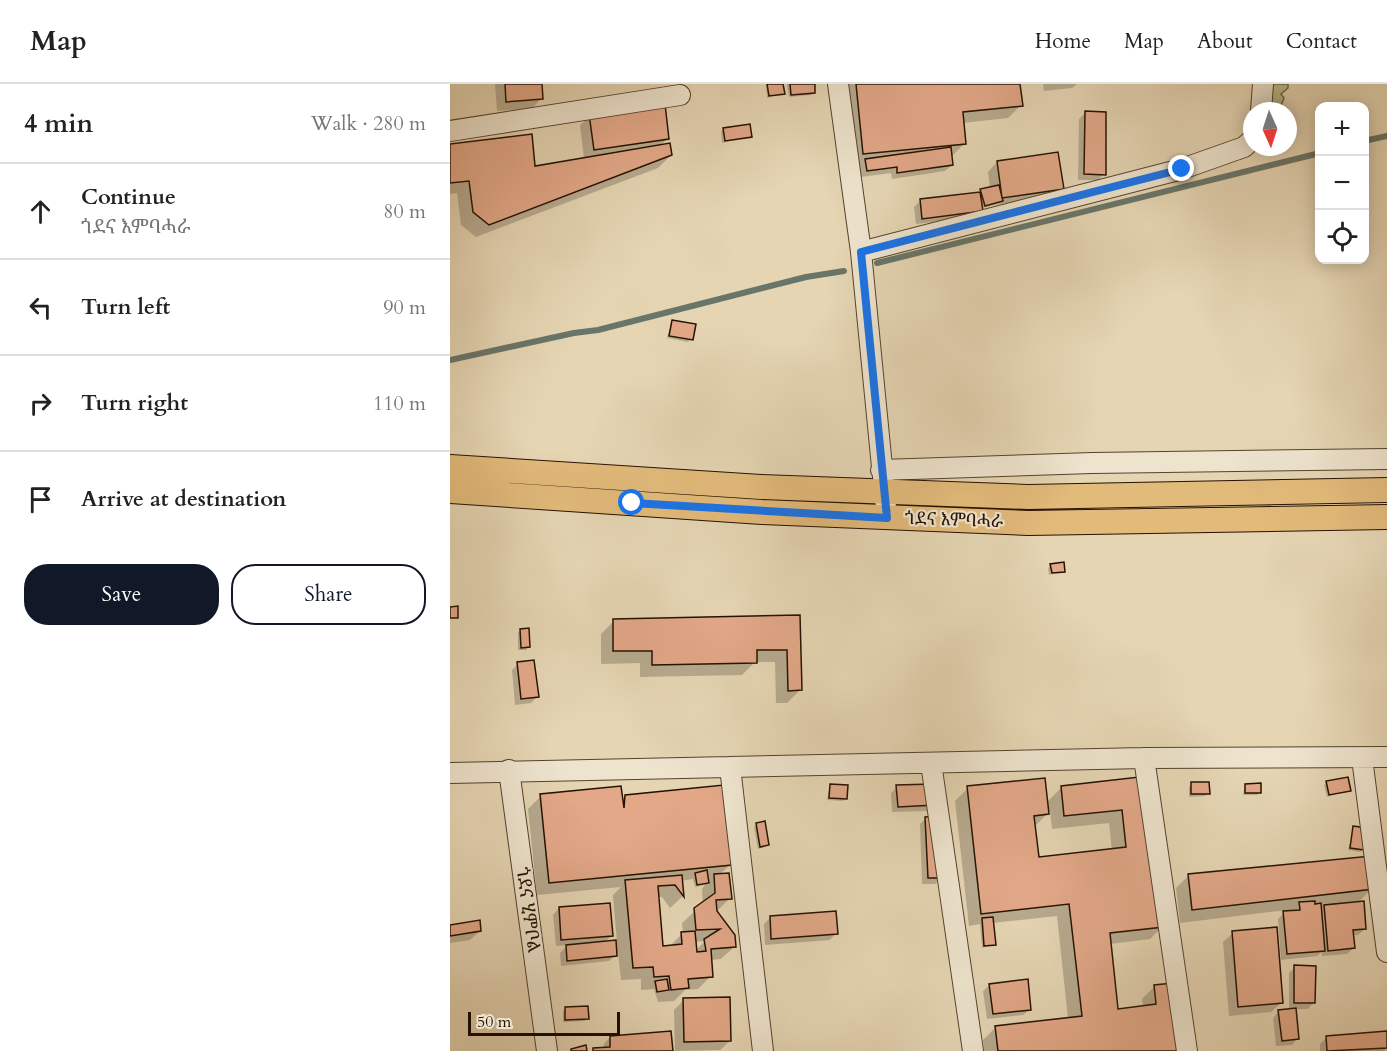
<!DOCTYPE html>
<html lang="en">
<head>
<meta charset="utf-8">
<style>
	body { margin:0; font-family:Cardo,"Noto Serif Ethiopic",serif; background:#f6f6f6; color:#222 }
	.controls { position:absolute; right:18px; top:18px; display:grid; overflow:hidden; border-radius:12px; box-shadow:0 3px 15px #0003 }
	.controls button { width:54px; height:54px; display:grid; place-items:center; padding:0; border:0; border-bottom:2px solid #e0e0e0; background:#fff; color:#222; font:30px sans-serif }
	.compass { position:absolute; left:793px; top:18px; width:54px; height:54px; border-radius:50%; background:#fff; box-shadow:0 3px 15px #0003; rotate:177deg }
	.scale { position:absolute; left:18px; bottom:15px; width:152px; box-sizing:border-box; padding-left:6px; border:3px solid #261100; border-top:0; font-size:16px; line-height:21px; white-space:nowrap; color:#261100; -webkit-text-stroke:4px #eee4ce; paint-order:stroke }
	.stop { position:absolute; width:18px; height:18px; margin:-14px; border:4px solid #1a73e8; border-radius:50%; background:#fff }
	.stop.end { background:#1a73e8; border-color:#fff; box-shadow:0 2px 6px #0008 }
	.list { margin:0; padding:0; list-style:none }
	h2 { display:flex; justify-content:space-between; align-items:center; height:78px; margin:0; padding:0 24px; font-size:26px }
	h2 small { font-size:20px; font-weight:400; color:#767676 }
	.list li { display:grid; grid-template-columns:39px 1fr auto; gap:18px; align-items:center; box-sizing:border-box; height:96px; padding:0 24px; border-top:2px solid #e0e0e0 }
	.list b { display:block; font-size:22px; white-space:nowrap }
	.list p { margin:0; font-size:20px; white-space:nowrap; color:#767676 }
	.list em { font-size:20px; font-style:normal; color:#767676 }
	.actions { display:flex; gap:12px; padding:18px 24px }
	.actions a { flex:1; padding:14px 0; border:2px solid #111827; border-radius:24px; text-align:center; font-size:21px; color:#111827 }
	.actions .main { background:#111827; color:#fff }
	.icon { flex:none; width:33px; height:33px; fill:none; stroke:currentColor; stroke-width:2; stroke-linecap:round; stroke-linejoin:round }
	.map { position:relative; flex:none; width:937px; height:967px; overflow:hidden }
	header { display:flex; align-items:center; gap:36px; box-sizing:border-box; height:84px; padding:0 30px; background:#fff; border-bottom:2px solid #e0e0e0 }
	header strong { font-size:28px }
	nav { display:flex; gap:33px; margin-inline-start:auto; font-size:21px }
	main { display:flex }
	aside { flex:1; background:#fff }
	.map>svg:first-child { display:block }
	.green { fill:#bbbc89; stroke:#706644; stroke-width:1.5 }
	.shadow { fill:#0003; fill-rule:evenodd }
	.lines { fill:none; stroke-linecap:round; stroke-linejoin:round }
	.stream { stroke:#697569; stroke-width:6 }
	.building { fill:#e2a888; stroke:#261100; stroke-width:1.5 }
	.minor-casing { stroke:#56422d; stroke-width:22 }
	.major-casing { stroke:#261100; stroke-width:26 }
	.minor { stroke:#eee4ce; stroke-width:20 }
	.major { stroke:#e2ba7a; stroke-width:24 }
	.route { stroke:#1a73e8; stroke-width:8 }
	.labels { text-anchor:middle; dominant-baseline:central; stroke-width:4.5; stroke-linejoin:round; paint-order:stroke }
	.street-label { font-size:18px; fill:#261100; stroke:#eee4ce }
</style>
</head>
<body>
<header>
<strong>Map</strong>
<nav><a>Home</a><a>Map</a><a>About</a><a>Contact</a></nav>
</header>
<main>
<aside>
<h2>4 min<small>Walk · 280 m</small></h2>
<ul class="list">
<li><svg class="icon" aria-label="ahead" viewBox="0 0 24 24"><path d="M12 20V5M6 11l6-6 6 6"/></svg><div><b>Continue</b><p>ጎደና እምባሓራ</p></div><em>80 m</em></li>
<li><svg class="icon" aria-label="left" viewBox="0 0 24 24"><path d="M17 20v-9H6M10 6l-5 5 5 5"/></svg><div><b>Turn left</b></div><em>90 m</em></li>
<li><svg class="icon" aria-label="right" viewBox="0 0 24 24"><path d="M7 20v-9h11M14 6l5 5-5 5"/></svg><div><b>Turn right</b></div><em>110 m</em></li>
<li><svg class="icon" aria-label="arrive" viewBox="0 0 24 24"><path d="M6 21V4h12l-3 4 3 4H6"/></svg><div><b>Arrive at destination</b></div></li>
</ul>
<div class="actions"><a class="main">Save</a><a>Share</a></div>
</aside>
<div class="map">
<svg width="937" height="967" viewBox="0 0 937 967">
	<rect width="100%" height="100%" fill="#e5d5b3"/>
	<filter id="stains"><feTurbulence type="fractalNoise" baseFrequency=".00333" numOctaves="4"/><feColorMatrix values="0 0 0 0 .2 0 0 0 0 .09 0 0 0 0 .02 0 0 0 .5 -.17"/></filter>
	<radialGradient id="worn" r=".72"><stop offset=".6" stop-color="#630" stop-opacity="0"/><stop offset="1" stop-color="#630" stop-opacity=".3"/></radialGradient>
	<path class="green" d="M820 0H838V4L831 10 834 14 830 24 834 27H819Z"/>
	<path class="shadow" d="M45 0H91L92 14 82 24 47 27Z
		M316 0H331L333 9 317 14Z
		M337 0H363L364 8 361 11 339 13Z
		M392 0H569L571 21 558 34 512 39 515 59 502 72V81L495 87 442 95 441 89 411 93 409 81 401 82Z
		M593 0H627L622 4 594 7Z
		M635 29 654 90 648 96H628L629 35Z
		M140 32 218 54 210 62 221 71 208 84 26 153 11 141 7 109 0 110V62L84 84 134 75 130 41Z
		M273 45 300 52 272 59 271 48Z
		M547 78 612 105 602 114 542 121 531 124 525 133 466 140 464 123 471 116 528 110 540 104 538 88Z
		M222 237 241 255 238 258 217 254Z
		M601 481 613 487 599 491 598 484Z
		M349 533 350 606 337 619H326L325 578H305L292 591 190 593V579L151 580V550L164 537Z
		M71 546 78 563 76 566H68V549Z
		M68 580 87 613 81 619 65 621 62 586Z
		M696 694 713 842 700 855 660 860 667 926 693 923 692 915 705 902 729 967H534L533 956 546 943 618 935 607 832 542 839 544 860 532 864 530 840 519 842 505 717 518 704 596 719 612 703ZM600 727 602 745 659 739 662 766 587 775 585 742Z
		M877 698 899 706 877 713 874 701Z
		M742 700 758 710 755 712 739 713V703Z
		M380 701 395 714 393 717 377 716Z
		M795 701 809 708 807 711H793Z
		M447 703 483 721 477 727 442 728 441 709Z
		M91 712 172 716 176 712 281 780 269 791 280 814 266 828 284 863 271 875 260 876 261 892 248 905 235 906 224 917 208 918 204 905 191 906V895L171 896 168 869 159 877 111 882 110 869 118 861 106 862 103 831 109 824 161 852 154 859 167 858 163 811 171 803 87 811 78 725ZM243 795 245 803 255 801 252 805 253 820 232 839 233 849 219 863H212L207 813H212L220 824 233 812 231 797ZM255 857 245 867V858Z
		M476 734 492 793 485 800H472L470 740Z
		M307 741 318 760 315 763 308 765 304 743Z
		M904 744 913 765 910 768 898 766Z
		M739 791 922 804 907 820 915 845 908 851H902L904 864 897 870 872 872V868L867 872 831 876 828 835 837 826 730 839 726 804Z
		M320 834 386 849 380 856 315 861 314 840Z
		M0 842 30 847 20 856 0 859Z
		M783 849 831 919 821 928 779 932 773 858Z
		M845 883 864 918 858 925H845L848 954 842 961 826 962 823 934 829 927 839 926V889Z
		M540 901 580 925 573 931 537 935 533 907Z
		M234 916 280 957 270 966 225 967 224 926Z
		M116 924 137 934 135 937 113 938V927Z
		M160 953 221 967H142L154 965V960Z
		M876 954 937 964 934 967H870V960Z"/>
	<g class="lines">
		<path class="stream" d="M914 57 937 52
			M427 179 870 69
			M0 276 124 249 148 246 356 193 394 187"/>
	</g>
	<path class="building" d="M55 0H92L93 15 56 18Z
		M317 0H333L335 10 319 12Z
		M340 0H365V9L341 11Z
		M406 0H570L573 22 513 28 516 60 413 70Z
		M215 20 219 55 144 66 139 30Z
		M635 27 656 28V91L634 90Z
		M300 40 302 53 275 57 273 44Z
		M82 50 85 82 220 59 222 71 39 141 23 128 19 97 0 99V60Z
		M501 63 503 81 447 89V83L417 87 415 75Z
		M608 68 614 105 552 114 547 77Z
		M549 101 553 117 535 122 530 105Z
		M530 108 533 127 472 135 470 115Z
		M222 236 246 240 243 256 219 252Z
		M614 478 615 488 602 489 600 480Z
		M8 522V534H0V523Z
		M350 531 352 606 338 607 337 566H307V579L202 581V567H163V535Z
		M79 544 80 563 71 564 70 545Z
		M84 576 89 613 71 615 67 578Z
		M698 692 714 843 660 849 668 925 706 920 704 901 723 899 730 967H548L545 942 632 932 619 820 531 830 517 702 595 694 599 730 584 732 589 773 676 763 672 726 614 732 611 702Z
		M898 693 901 707 879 711 876 697Z
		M741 698H759L760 710H741Z
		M811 699V709H795V700Z
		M380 700 398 701 397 715 379 714Z
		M483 700 485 721 448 723 446 701Z
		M274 701 282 781 99 799 90 710 171 702 174 724 175 711Z
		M491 732 493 794H478L475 733Z
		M315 737 319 761 310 763 306 739Z
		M903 742 917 744 914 766 900 764Z
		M921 772 924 805 742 826 738 790Z
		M257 786 259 799 247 801 245 789Z
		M279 789 282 815 266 816 267 827 285 851 286 863 261 865 263 893 238 895 239 904 221 906 219 892 204 893 203 883 183 884 175 796 232 791 234 813 225 801 208 802 213 862 232 860 231 848 245 847 247 868 256 867 254 855 270 845 246 846 244 824 265 809 264 790Z
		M865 817V820L871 819 875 867 837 870 833 827 850 826 849 818Z
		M914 817 916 845 903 846 905 864 878 867 874 821Z
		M160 819 163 852 111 856 109 823Z
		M386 827 388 850 321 855 320 832Z
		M543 833 546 861 534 862 532 834Z
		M30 836 31 847 0 852V841Z
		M827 843 833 919 788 923 782 847Z
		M166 856 167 872 117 877 116 861Z
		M844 881 866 882 865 919H844Z
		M217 895 219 906 207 908 205 897Z
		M578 895 581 926 543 930 539 900Z
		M280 913 281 957 234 958 233 914Z
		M138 922 139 935 115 936V923Z
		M846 924 849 955 832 957 828 926Z
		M221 947 223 967H143V964L160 963V952Z
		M937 947V964L877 967 876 952Z
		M136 961 137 967H121V965Z"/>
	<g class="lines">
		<g class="minor-casing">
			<path id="minor" d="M388 0 411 168 437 434
				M811 27 813 0
				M0 47 230 11
				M411 168 732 85 794 63 802 56
				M431 386 642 379 937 375
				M694 674 737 967
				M912 674 937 868
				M481 679 523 967
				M280 683 313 967
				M59 686 97 967
				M0 689 694 674 937 673"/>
		</g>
		<g class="major-casing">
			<path id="major" d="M0 383 311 403 578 413 937 406
				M0 407 312 428 578 439 937 433"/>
		</g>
		<use href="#minor" class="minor"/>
		<use href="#major" class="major"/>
	</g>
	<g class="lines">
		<path class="route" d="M182 419 437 434 411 168 732 85"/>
	</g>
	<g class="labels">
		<g class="street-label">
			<text transform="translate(504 436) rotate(2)">ጎደና እምባሓራ</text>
			<text transform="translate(78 826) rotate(82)">ጎደና ሂምቦል</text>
		</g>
	</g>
	<rect width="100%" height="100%" filter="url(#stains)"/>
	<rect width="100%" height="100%" fill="url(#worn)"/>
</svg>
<div class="controls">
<button>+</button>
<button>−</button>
<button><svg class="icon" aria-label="locate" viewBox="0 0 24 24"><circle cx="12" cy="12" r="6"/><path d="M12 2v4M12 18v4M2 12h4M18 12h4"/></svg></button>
</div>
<svg class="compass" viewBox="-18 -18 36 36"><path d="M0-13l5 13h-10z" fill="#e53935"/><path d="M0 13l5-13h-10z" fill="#767676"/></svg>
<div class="scale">50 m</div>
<div class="stop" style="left:182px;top:419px"></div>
<div class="stop end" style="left:732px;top:85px"></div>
</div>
</main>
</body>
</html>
